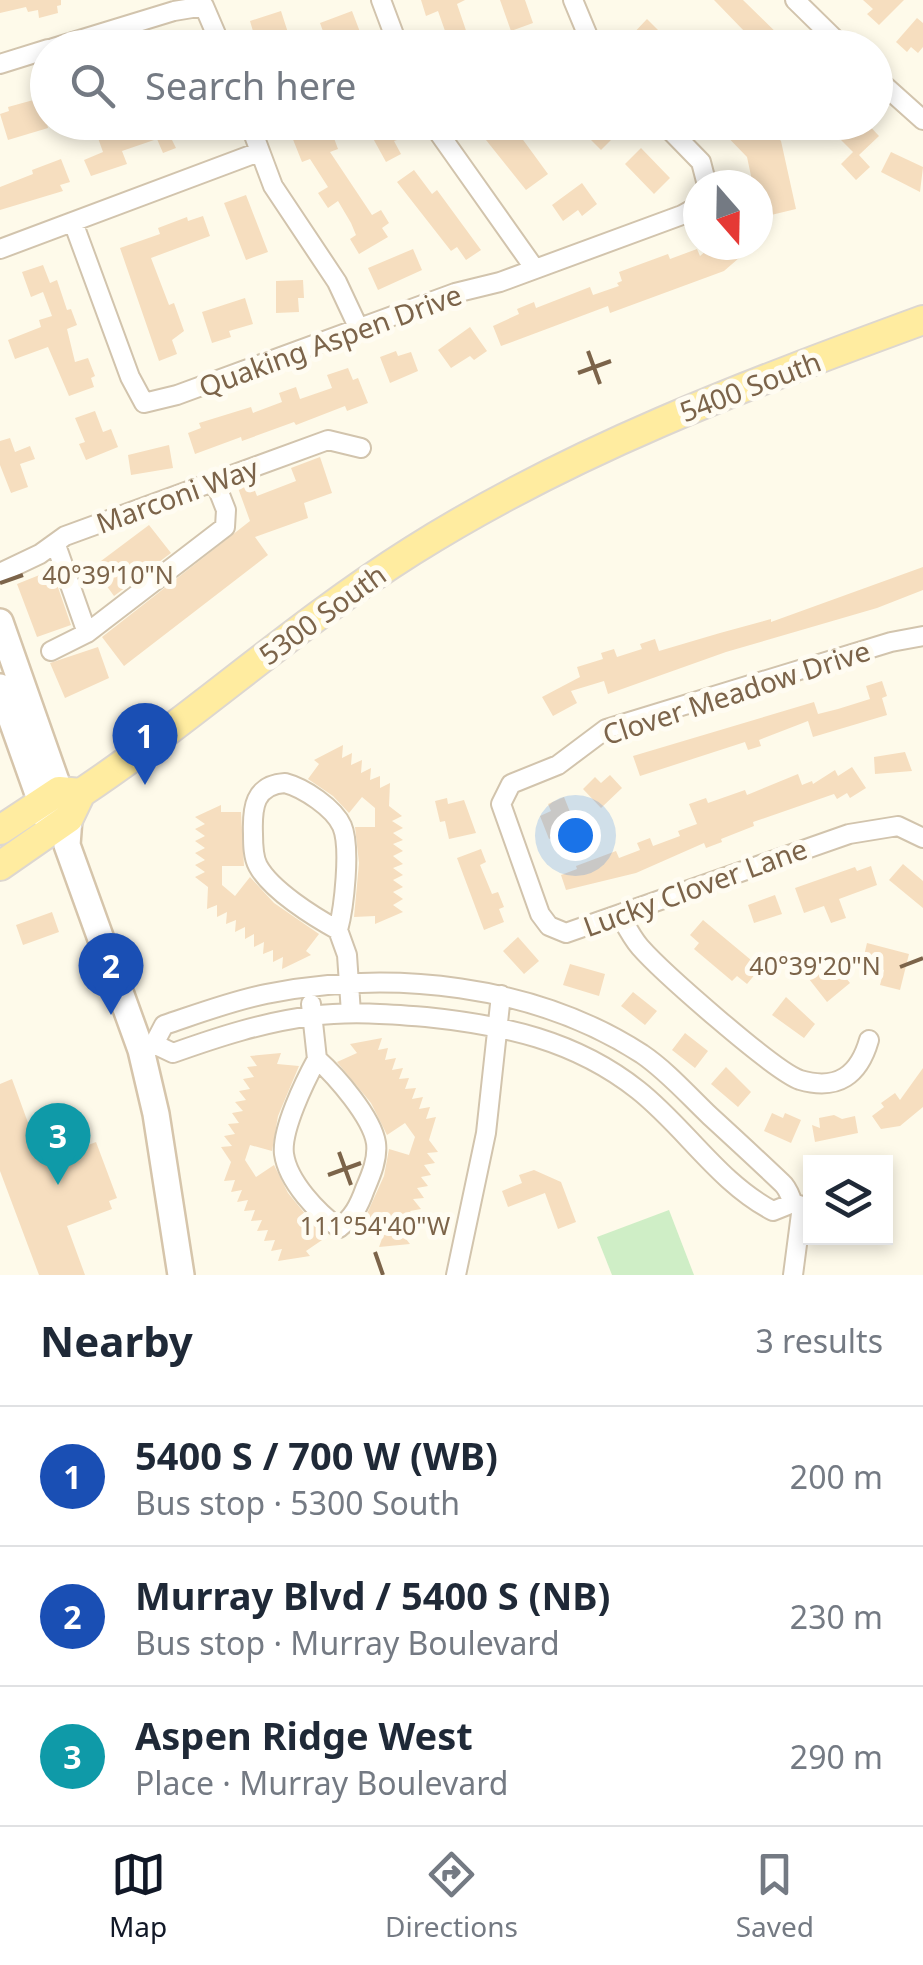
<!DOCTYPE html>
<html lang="en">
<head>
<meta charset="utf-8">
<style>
	body { margin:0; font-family:"Noto Sans",sans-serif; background:#f2f2f3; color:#1f2937 }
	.controls { position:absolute; right:30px; bottom:30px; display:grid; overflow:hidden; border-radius:0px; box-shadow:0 5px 15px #0003 }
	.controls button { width:90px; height:90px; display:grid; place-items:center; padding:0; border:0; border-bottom:2px solid #e0e1e3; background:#fff; color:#1f2937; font:50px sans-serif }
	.compass { position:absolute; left:683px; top:170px; width:90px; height:90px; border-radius:50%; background:#fff; box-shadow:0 5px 15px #0003; rotate:160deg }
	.you { position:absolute; left:575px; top:835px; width:35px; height:35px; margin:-25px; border:8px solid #fff; border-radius:50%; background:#1a73e8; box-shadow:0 0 0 15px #1a73e833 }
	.badge { display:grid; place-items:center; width:65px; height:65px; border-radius:50%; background:#111827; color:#fff; font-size:32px; font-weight:700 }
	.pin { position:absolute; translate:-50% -82px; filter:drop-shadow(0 2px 5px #0008) }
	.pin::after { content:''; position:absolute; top:52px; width:35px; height:30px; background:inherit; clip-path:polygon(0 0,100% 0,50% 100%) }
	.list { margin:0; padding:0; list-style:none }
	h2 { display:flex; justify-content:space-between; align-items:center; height:130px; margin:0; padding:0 40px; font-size:42px }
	h2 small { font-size:32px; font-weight:400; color:#747a83 }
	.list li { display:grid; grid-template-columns:65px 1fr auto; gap:30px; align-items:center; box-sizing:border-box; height:140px; padding:0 40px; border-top:2px solid #e0e1e3 }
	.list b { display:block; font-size:38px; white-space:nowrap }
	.list p { margin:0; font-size:32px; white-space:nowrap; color:#747a83 }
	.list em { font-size:32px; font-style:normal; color:#747a83 }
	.icon { flex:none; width:55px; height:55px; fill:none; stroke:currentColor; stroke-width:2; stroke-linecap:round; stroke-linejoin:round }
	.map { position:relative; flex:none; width:923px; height:1275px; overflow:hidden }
	.search { position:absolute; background:#fff; box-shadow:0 5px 15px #0003; left:30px; right:30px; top:30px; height:110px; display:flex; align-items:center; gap:25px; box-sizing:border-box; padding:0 35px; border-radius:55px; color:#747a83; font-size:38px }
	.sheet { height:550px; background:#fff }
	nav { display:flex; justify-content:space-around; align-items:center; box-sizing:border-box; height:140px; border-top:2px solid #e0e1e3; background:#fff; font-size:28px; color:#747a83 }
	nav a { display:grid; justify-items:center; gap:5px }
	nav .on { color:#111827 }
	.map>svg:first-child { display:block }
	.green { fill:#cfeec6 }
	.building { fill:#f6debf }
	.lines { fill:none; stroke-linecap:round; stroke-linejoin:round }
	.street-casing { stroke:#d2c4ad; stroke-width:22 }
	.secondary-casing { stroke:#d6c5ab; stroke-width:30 }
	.primary-casing { stroke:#ddd7d0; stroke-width:32 }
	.street { stroke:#fff; stroke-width:18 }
	.secondary { stroke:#fff; stroke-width:25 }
	.primary { stroke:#ffeca0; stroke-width:28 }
	.ticks { fill:none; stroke:#7c644a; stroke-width:4 }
	.labels { text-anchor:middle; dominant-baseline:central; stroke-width:10; stroke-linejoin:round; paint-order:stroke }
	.street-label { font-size:28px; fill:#7c644a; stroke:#fffcf2 }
	.ticks-label { font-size:25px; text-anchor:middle; fill:#7c644a; stroke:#fffcf2; stroke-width:10; stroke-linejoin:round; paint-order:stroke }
</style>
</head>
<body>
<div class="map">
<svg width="923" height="1275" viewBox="0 0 923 1275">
	<rect width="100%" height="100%" fill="#fefaea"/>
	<path class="green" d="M669 1210 694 1275H612L597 1237Z"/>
	<path class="building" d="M0 0H61V5L57 6 58 13 39 18 38 10 28 12 26 7 0 13Z
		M421 0H465L457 4 472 48H451L438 11 426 16Z
		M500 0H525L533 23 511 31Z
		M714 0H743L792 48H731L746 33Z
		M863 0H904L879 25 867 14 873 9Z
		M281 11 292 45 269 48 264 35 255 38 250 21Z
		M352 11 360 32 351 35 355 48H329L320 23Z
		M917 18 923 23V47L918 53 911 47 907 52 896 42Z
		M647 19 676 48H640L629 38Z
		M48 96V113L45 114 48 128 8 140 0 114 9 111 8 107Z
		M125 122H163L176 148 163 153 157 139 122 151 127 164 91 176 84 160 103 152 98 138 126 126Z
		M291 122H328L338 149 330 152 372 215 381 210 389 223 382 228 388 237 359 254 350 239 356 235 351 223 338 201 328 208 318 193 328 187 310 159 302 162 290 132 294 130Z
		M364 122H391L400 139 394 141 401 154 386 162Z
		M489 122H510L548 174 526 190 478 130Z
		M573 122H615L622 129 601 150Z
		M713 122H763L781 141 796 209 767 216 760 186 753 185 747 157Z
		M843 122H866L879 136 859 155 870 167 856 180 841 164 853 152 833 132Z
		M641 148 670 178 654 194 625 164Z
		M891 152 923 167 920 192 881 172Z
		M61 159 70 182 60 185 63 191 0 210V187L33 174 32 170Z
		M414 170 432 194 437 190 481 250 466 260 457 247 451 251 397 182Z
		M582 183 597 204 582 216 578 210 563 221 552 205Z
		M246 195 268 252 246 260 224 203Z
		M203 216 210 236 151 258 169 305 174 303 184 331 172 340 177 354 159 361 120 248 160 234 158 228 187 217 188 221Z
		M713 245H754L724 271 610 313 608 306 501 346 493 326 519 314 517 309 534 302 536 308 590 287 593 295 619 286 617 283 622 281 619 272 668 254 670 259 697 249 700 256Z
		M413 249 422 270 378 290 368 268Z
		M43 265 50 283 57 280 67 310 71 309 77 325 67 329 75 362 88 358 95 376 91 378 94 387 69 396 48 347 15 359 8 340 41 327 39 320 52 316 43 292 31 297 22 272Z
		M303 280 304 298H298L299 312 276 313V281Z
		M245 298 253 324 229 331 231 337 212 343 202 312Z
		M470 327 487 351 474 360 470 356 451 368 438 350Z
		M396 351 398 356 411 352 418 371 390 383 380 357Z
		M348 368 353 380 358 378 368 403 347 411 345 406 296 425 294 422 242 441 241 437 195 454 188 433 201 428 199 423 251 407 253 413 282 402 279 393 296 387 300 399 332 388 327 375Z
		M95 411 103 432 111 429 118 447 86 460 79 444 85 442 75 418Z
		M10 438 15 452 30 446 35 459 20 464 28 487 11 493 0 465V441Z
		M169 445 173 468 131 475 128 455Z
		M320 457 332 493 304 503 308 518 255 537 268 555 124 666 102 637 250 521 238 488 252 483 257 496 296 481 291 468Z
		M149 525 171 553 114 596 93 567Z
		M923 567V590L877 608 726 652 608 694 604 681 571 691 577 703 553 716 542 697 580 677 577 667 603 659 601 653 614 649 617 657 642 649 640 644 655 639 659 651 720 633 771 619V622Z
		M52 570 71 625 37 637 17 584Z
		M98 647 109 678 65 698 50 663Z
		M882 681 887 696 882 698 887 715 813 737 808 721 759 740 761 746 748 750 745 742 640 776 633 756 814 702 818 714 838 709 870 699 866 686Z
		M343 745 342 758 352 753 351 765 362 760 361 773 371 768 370 780 380 776V788L390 783 389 806 402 816 392 821 403 828 393 833 403 840 393 844 403 851 393 856 403 864 393 868 403 875 393 880 403 887 393 892 403 899 393 905 403 912 375 924V916L354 917 359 863 355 827H375V808L362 797 349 813 333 796 308 779 319 764 314 760Z
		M905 752 912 771 875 774 874 757Z
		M852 767 866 788 850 798 847 793 837 799 834 794 753 822 754 826 721 839 722 842 706 848 704 843 636 873 566 890 561 875 577 869 576 866 616 851 619 858 640 850 637 843 650 838 653 846 680 836 678 831 697 824 689 804 706 798 708 803 745 790 747 795 798 774 802 785 812 781 813 784 835 770 838 776Z
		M610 775 622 788 601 808 583 789 595 777 601 783Z
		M564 797 576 827 549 839 540 816 551 811 548 804Z
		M447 798 448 804 464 800 476 833 449 839 445 821 440 822 435 801Z
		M221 805V812H241L244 866H222V885L235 896 250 877 274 903 319 934 306 951 311 955 282 969 283 957 273 962V950L263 954 264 942 254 947V934L245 939V927L235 932 236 920 226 924 227 912 217 917V905L207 909 208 887 195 877 205 872 195 865 205 860 195 853 205 848 195 841 205 836 195 829 205 824 195 817Z
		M481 849 486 862 480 865 492 894 498 892 504 907 499 909 504 922 484 930 457 858Z
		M903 864 923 881V908L889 880Z
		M871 866 877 885 839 899 846 918 831 923 824 906 804 913 795 888 855 867 857 871Z
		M775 895 782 914 754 923 748 905Z
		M52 912 59 932 23 945 16 925Z
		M703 920 751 960 758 952 767 960 747 984 737 976 732 981 694 949 699 943 690 935Z
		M518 937 539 961 524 974 503 951Z
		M867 943 909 954 900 990 880 985 884 970 862 964Z
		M831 960 850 983 827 1002 809 979Z
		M570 964 605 974 599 996 563 985Z
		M633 992 657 1011 645 1025 621 1006Z
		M786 997 815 1024 804 1038 772 1015Z
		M685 1033 708 1051 695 1068 672 1050Z
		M382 1038 378 1050 388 1048 385 1060 396 1058 392 1070 403 1068 399 1079 409 1078 405 1089 416 1088 412 1099 423 1097 419 1109 430 1107 426 1119 436 1117 429 1140 438 1152 427 1153 435 1163 424 1165 431 1175 421 1177 428 1186 417 1188 424 1198 413 1199 421 1209 410 1211 417 1221 406 1222 413 1232 402 1234 410 1244 379 1247 383 1236 360 1233 365 1218 384 1176 389 1149 409 1155 415 1137 405 1123 387 1135 371 1103 337 1062 357 1053 350 1044Z
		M281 1053 277 1064 299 1066 278 1116 272 1151 250 1145 245 1160 256 1177 274 1165 288 1193 325 1238 306 1251 310 1256 278 1261 282 1249 271 1251 275 1240 264 1241 268 1230 257 1231 262 1220 251 1221 255 1210 244 1211 248 1200 237 1202 242 1190 231 1192 235 1180 224 1181 231 1162 221 1147 232 1146 224 1136 235 1134 228 1124 239 1123 232 1113 243 1111 235 1102 246 1100 239 1091 250 1089 243 1079 254 1077 247 1067 257 1066 250 1056Z
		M726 1067 751 1092 738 1107 711 1084Z
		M923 1068V1107L900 1126 881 1129 872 1116 884 1107 881 1103 895 1093 900 1100Z
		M12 1079 38 1150 51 1120 69 1128 57 1157 96 1142 117 1198 109 1201 112 1209 67 1226 85 1275H39L0 1171V1084Z
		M772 1113 783 1118 785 1113 801 1120 791 1143 764 1131Z
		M834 1115 842 1119 855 1116 858 1133 815 1142 812 1125 820 1128 819 1118Z
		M534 1170 561 1182 576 1222 558 1229 545 1193 508 1207 502 1191 522 1183 519 1175Z"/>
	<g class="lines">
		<g class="street-casing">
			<path id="street" d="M381 0 399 48
				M573 0 593 48
				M795 0 844 48
				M53 48 174 11 204 6 222 48
				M0 64 48 49
				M876 78 923 120
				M249 122 273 186 337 282 359 329
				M431 122 535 269
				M662 122 701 162 707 185
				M73 222 130 377 144 403 177 395 455 293 500 282 682 215 698 206
				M0 249 259 152
				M56 545 87 633
				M0 573 40 554 65 536 328 440 361 448
				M923 636 891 642 606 729 558 765 511 784 501 804 540 914 549 926 566 933 849 834 898 826 923 838
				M51 651 87 633 225 527 226 510 215 482
				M285 783C304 788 334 808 342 826 351 847 344 908 338 930 314 917 271 890 258 866 253 857 253 844 253 834 252 808 254 785 285 783Z
				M620 915C626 926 632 938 640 947 662 972 774 1071 800 1080 838 1091 859 1075 869 1040
				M338 930 347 955 351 1013
				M311 1004 317 1059
				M154 1044 173 1053C218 1037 264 1022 312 1016 350 1011 388 1014 426 1017 503 1025 575 1040 638 1090 685 1127 719 1183 773 1211L793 1203 802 1206 793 1275
				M146 1048 154 1044 164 1025C197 1014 231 1001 266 994 391 969 534 984 642 1054 667 1071 688 1095 710 1116 734 1138 759 1161 782 1183 788 1188 790 1196 793 1203
				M317 1059C336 1076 372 1117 376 1143 378 1159 371 1175 365 1189 359 1206 353 1217 339 1228 318 1213 288 1182 284 1154 281 1130 305 1081 317 1059Z
				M456 1275 486 1133 501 995"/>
		</g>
		<g class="secondary-casing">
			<path id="secondary" d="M0 622 69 818 67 845 141 1050 156 1114 181 1275
				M0 687 47 819"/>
		</g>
		<g class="primary-casing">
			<path id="primary" d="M0 830 59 791 81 793
				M0 866 69 818 81 793C195 717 296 624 412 551 572 450 746 385 923 320"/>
		</g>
		<use href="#street" class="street"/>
		<use href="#secondary" class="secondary"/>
		<use href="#primary" class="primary"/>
	</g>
	<path class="ticks" d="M588 351 600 384M578 373 611 361M0 583 23 575M900 967 923 958M339 1152 351 1185M328 1175 361 1163M375 1252 383 1275"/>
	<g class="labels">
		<g class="street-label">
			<text transform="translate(330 340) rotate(-20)">Quaking Aspen Drive</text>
			<text transform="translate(750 386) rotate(-21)">5400 South</text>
			<text transform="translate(177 495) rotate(-20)">Marconi Way</text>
			<text transform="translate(322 614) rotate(-36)">5300 South</text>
			<text transform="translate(736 692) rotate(-18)">Clover Meadow Drive</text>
			<text transform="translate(695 887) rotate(-20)">Lucky Clover Lane</text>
		</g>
	</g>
	<g class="ticks-label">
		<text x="108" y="584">40°39'10"N</text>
		<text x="815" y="975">40°39'20"N</text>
		<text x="375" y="1235">111°54'40"W</text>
	</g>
</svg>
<div class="controls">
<button><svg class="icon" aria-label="layers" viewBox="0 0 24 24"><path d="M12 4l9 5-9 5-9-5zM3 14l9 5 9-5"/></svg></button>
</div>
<svg class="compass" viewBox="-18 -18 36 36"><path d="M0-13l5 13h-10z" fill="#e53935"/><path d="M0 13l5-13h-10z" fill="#747a83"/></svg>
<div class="you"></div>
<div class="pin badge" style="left:145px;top:785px;background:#1a4fb4">1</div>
<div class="pin badge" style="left:111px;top:1015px;background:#1a4fb4">2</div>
<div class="pin badge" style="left:58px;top:1185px;background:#0f9aa8">3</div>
<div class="search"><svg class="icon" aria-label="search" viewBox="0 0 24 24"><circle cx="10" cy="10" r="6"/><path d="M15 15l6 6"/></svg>Search here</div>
</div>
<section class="sheet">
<h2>Nearby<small>3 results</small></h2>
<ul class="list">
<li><span class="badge" style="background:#1a4fb4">1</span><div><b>5400 S / 700 W (WB)</b><p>Bus stop · 5300 South</p></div><em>200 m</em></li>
<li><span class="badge" style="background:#1a4fb4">2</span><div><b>Murray Blvd / 5400 S (NB)</b><p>Bus stop · Murray Boulevard</p></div><em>230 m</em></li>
<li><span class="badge" style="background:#0f9aa8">3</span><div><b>Aspen Ridge West</b><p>Place · Murray Boulevard</p></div><em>290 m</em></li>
</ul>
</section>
<nav>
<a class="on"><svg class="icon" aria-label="map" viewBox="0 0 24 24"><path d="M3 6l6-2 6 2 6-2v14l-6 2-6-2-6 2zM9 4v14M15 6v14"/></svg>Map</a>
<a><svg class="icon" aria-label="directions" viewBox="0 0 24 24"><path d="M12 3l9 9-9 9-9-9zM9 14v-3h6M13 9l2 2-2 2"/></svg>Directions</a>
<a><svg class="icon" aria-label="saved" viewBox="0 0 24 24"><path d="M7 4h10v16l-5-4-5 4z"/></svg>Saved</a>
</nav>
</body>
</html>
